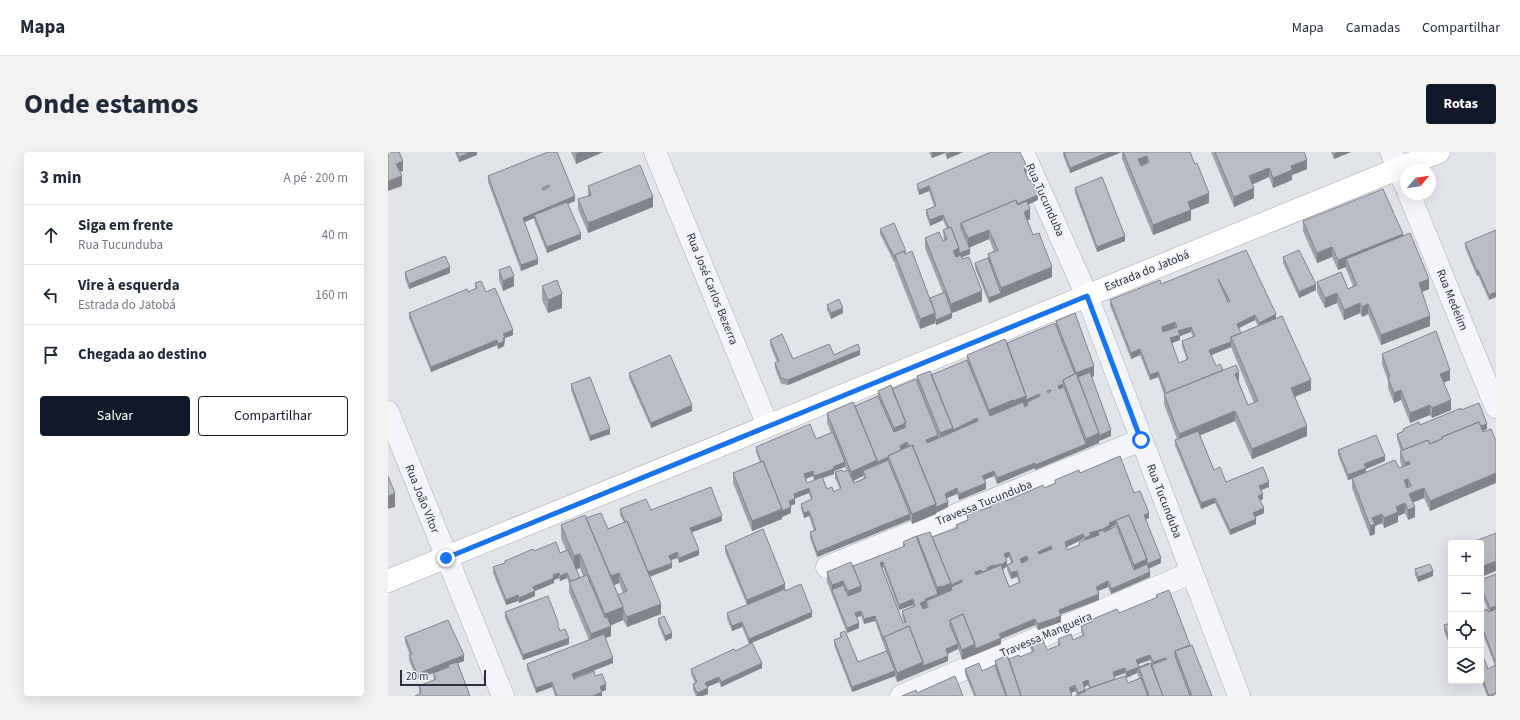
<!DOCTYPE html>
<html lang="pt">
<head>
<meta charset="utf-8">
<style>
	body { margin:0; font-family:"Source Sans 3",sans-serif; background:#f2f2f3; color:#1f2937 }
	.controls { position:absolute; right:12px; bottom:12px; display:grid; overflow:hidden; border-radius:4px; box-shadow:0 4px 16px #0002 }
	.controls button { width:36px; height:36px; display:grid; place-items:center; padding:0; border:0; border-bottom:1px solid #e0e1e3; background:#fff; color:#1f2937; font:20px sans-serif }
	.compass { position:absolute; left:1012px; top:12px; width:36px; height:36px; border-radius:50%; background:#fff; box-shadow:0 4px 16px #0002; rotate:61deg }
	.scale { position:absolute; left:12px; bottom:10px; width:86px; box-sizing:border-box; padding-left:4px; border:2px solid #2a3141; border-top:0; font-size:11px; line-height:14px; white-space:nowrap; color:#2a3141; -webkit-text-stroke:3px #f1f3f7; paint-order:stroke }
	.stop { position:absolute; width:12px; height:12px; margin:-9px; border:3px solid #1a73e8; border-radius:50%; background:#fff }
	.stop.end { background:#1a73e8; border-color:#fff; box-shadow:0 1px 4px #0008 }
	.list { margin:0; padding:0; list-style:none }
	h2 { display:flex; justify-content:space-between; align-items:center; height:52px; margin:0; padding:0 16px; font-size:17px }
	h2 small { font-size:13px; font-weight:400; color:#747a83 }
	.list li { display:grid; grid-template-columns:26px 1fr auto; gap:12px; align-items:center; box-sizing:border-box; height:60px; padding:0 16px; border-top:1px solid #e0e1e3 }
	.list b { display:block; font-size:15px; white-space:nowrap }
	.list p { margin:0; font-size:13px; white-space:nowrap; color:#747a83 }
	.list em { font-size:13px; font-style:normal; color:#747a83 }
	.actions { display:flex; gap:8px; padding:12px 16px }
	.actions a { flex:1; padding:9px 0; border:1px solid #111827; border-radius:4px; text-align:center; font-size:14px; color:#111827 }
	.actions .main { background:#111827; color:#fff }
	.icon { flex:none; width:22px; height:22px; fill:none; stroke:currentColor; stroke-width:2; stroke-linecap:round; stroke-linejoin:round }
	.map { position:relative; flex:none; width:1108px; height:544px; overflow:hidden; border-radius:4px }
	header { display:flex; align-items:center; gap:24px; box-sizing:border-box; height:56px; padding:0 20px; background:#fff; border-bottom:1px solid #e0e1e3 }
	header strong { font-size:19px }
	nav { display:flex; gap:22px; margin-inline-start:auto; font-size:14px }
	.intro { display:flex; align-items:center; justify-content:space-between; box-sizing:border-box; height:96px; padding:0 24px }
	h1 { margin:0; font-size:28px }
	.button { padding:10px 18px; border-radius:4px; background:#111827; color:#fff; font-size:14px; font-weight:700 }
	main { display:flex; gap:24px; padding:0 24px }
	aside { flex:1; background:#fff; border-radius:4px; box-shadow:0 4px 16px #0002 }
	.map>svg:first-child { display:block }
	.lines { fill:none; stroke-linecap:round; stroke-linejoin:round }
	.street-casing { stroke:#a6abb3; stroke-width:23 }
	.secondary-casing { stroke:#a6abb3; stroke-width:23 }
	.street { stroke:#f4f5f8; stroke-width:22 }
	.secondary { stroke:#fff; stroke-width:22 }
	.wall { fill:#9ea3aa; fill-rule:evenodd }
	.shaded-wall { fill:#81848b }
	.building { fill:#b8bdc6; stroke:#81848b; fill-rule:evenodd }
	.route { stroke:#1a73e8; stroke-width:5 }
	.labels { text-anchor:middle; dominant-baseline:central; stroke-width:3; stroke-linejoin:round; paint-order:stroke }
	.street-label { font-size:12px; fill:#2a3141; stroke:#f1f3f7 }
</style>
</head>
<body>
<header>
<strong>Mapa</strong>
<nav><a>Mapa</a><a>Camadas</a><a>Compartilhar</a></nav>
</header>
<div class="intro"><h1>Onde estamos</h1><a class="button">Rotas</a></div>
<main>
<aside>
<h2>3 min<small>A pé · 200 m</small></h2>
<ul class="list">
<li><svg class="icon" aria-label="ahead" viewBox="0 0 24 24"><path d="M12 20V5M6 11l6-6 6 6"/></svg><div><b>Siga em frente</b><p>Rua Tucunduba</p></div><em>40 m</em></li>
<li><svg class="icon" aria-label="left" viewBox="0 0 24 24"><path d="M17 20v-9H6M10 6l-5 5 5 5"/></svg><div><b>Vire à esquerda</b><p>Estrada do Jatobá</p></div><em>160 m</em></li>
<li><svg class="icon" aria-label="arrive" viewBox="0 0 24 24"><path d="M6 21V4h12l-3 4 3 4H6"/></svg><div><b>Chegada ao destino</b></div></li>
</ul>
<div class="actions"><a class="main">Salvar</a><a>Compartilhar</a></div>
</aside>
<div class="map">
<svg width="1108" height="544" viewBox="0 0 1108 544">
	<rect width="100%" height="100%" fill="#e1e4e9"/>
	<g class="lines">
		<g class="street-casing">
			<path id="street" d="M267 0 380 274
				M635 0 699 144 851 544
				M1003 0 1018 35
				M1021 42 1108 255
				M0 260 115 544
				M439 415 753 288
				M513 544 803 421"/>
		</g>
		<g class="secondary-casing">
			<path id="secondary" d="M0 429 1051 0"/>
		</g>
		<use href="#street" class="street"/>
		<use href="#secondary" class="secondary"/>
	</g>
	<path class="wall" d="M67 0H89V3L71 10Z
		M160 0 187 49 180 52 193 87 159 101 146 68V66L136 70 150 112 133 119 100 30V24Z
		M183 0H215L188 12Z
		M541 0H575L559 7 557 1 544 6Z
		M675 0H734L682 21 675 3Z
		M734 0H802L821 51 803 58V68L765 83 734 7Z
		M823 0H916L919 17 904 23V28L885 36 881 25 865 32 866 46 846 55Z
		M943 0H963L946 7Z
		M637 21 650 48 640 53 642 67 639 69 645 83 664 125 601 151 587 116V111L600 106V102L606 99 601 87 581 96 582 102 574 105 594 149 564 161V166L548 173 547 170V171L532 177 507 113V109L506 110 492 82V77L518 101 542 146 555 141 537 96V86L556 89 555 78 559 77 555 68 542 74 538 63V58L546 54 541 39 531 43 529 37V32L639 21Z
		M200 34 265 55 200 81 190 57V47L200 44Z
		M687 36 737 89 709 100 687 41Z
		M915 69 1015 83 1041 137 1034 140 1042 174 993 193 980 162 974 165 972 161 956 168 949 151 937 156 929 140V130L960 137 965 134 958 117V115L950 118 944 105 929 111 915 79Z
		M1108 78 1101 148 1090 123 1089 124 1077 96V91Z
		M858 98 888 166 923 238 907 245 919 284 864 307 847 269 812 283 826 318 838 330 881 335 873 338 875 347 872 348 876 361 867 365 868 372 842 383 827 351 813 357 787 293V288L789 287 776 252V242L770 225 762 228 752 203 743 207 722 153V148L773 132ZM867 168 870 174 853 181 851 176ZM803 180 805 185 794 189V194L799 208 791 211 783 191 792 188V184ZM843 195 866 251 860 253 851 230 835 218 828 214 823 203Z
		M895 105 928 138 911 146 895 111Z
		M111 118 126 134 115 139 111 128Z
		M17 120 62 121 21 137 17 126Z
		M87 131 98 140 125 183 117 186 116 194 110 197 109 193 43 220 21 166V161L87 137Z
		M154 134 174 156 160 161 154 148Z
		M439 153 455 161 443 167 439 158Z
		M668 169 706 224 704 225 723 284 711 289V291L647 318V316L609 332 606 324 596 328 598 337 571 348 569 342 559 346 560 355 548 361V362L524 372 522 367 429 405 422 386V380L426 379 421 364 416 366 413 357V352L423 348 421 341 407 346V352L403 354V361L394 365V367L364 379 345 331V321L372 310 368 300V295L428 287 443 281 439 271V261L467 254 490 244V239L504 237 529 230V224L543 223 579 208V203L619 191 668 173ZM457 315 459 319 455 320H447V326L452 337 446 340 439 337 435 326 446 322V319ZM425 324 426 329 419 331 418 327ZM475 324 476 326 466 331 465 329Z
		M382 188 405 207 472 203 400 233 393 232 387 216V211L389 210 382 193Z
		M994 202 1062 228 1056 231 1063 258 1044 266 1042 263 1022 271 1013 248 1006 251 1000 236V229L994 212Z
		M241 221 304 259 263 276 241 226Z
		M183 232 222 282 202 289 183 238Z
		M1073 258 1099 277 1095 279 1042 359 1036 346 1025 350 1027 365 1020 368 1017 361 1010 364V370L996 376 994 371 987 374V382L982 384 964 336V327L960 328 950 303V298L997 309 978 317V320L1011 316 1014 315 1012 309V299H1013L1009 287V282L1015 279V277L1032 273Z
		M692 321 746 341 761 366 758 367 773 411 760 417 762 425 723 442 720 435 710 439 711 448 673 462V470L650 478 647 473 613 487V492L574 508 570 496V497L560 502V509L509 530 507 524 464 540 446 493V488L452 486V481L470 510 498 499 487 469 476 472 473 464 469 465 471 476 459 481 439 430V420L465 414 515 395V390L529 388V384L544 385 568 377V373L579 368V362L602 355V352L618 349 656 336 667 331V328ZM728 373V374L722 377V376ZM695 387 696 388 691 390V393L679 398 678 395ZM621 405 623 411 619 413 618 406ZM619 414V418L623 427 629 425 631 430 621 435 615 418ZM495 415 511 458 525 453V454L514 459V464L516 470 515 471 494 416Z
		M232 357 263 358 334 369 304 380 311 403 291 411 289 406 283 408 284 416 262 425 273 462 239 475 235 468 223 473V484L217 486 225 511 186 526 207 524 218 538 214 539V544H167L164 535 148 541 139 517V512L201 488 181 440V431L179 426 172 429 171 426 166 428V431L147 439V444L131 451 130 449 118 453 105 421V415L117 411V409L146 399 172 401 178 398 173 386V373L198 366 220 377 236 370 232 363ZM192 416 195 424 192 426 188 417ZM231 431 235 441 230 443 226 433Z
		M337 394 397 437V439L424 465 361 492 354 475 344 479 339 467V461L359 453 337 400Z
		M1027 417 1045 424 1030 430 1027 423Z
		M1108 422V544H1099L1093 528V508L1100 517 1107 514 1093 477V459L1101 460 1095 446 1093 447V428Z
		M768 443 802 493 824 544H687L689 543 687 539 682 541 684 544H586L577 522V517L594 519 607 513V509L621 507 632 505 644 500 642 496V491L659 498 670 494V487L685 488 695 484 693 479V474L705 469V467L731 461 768 446ZM762 508 764 513 761 512 751 516 750 512ZM737 521 738 526 749 521 751 526 740 531 727 527V525ZM700 533 701 536 697 538V540L696 535Z
		M117 460 170 476 172 479 181 492 135 508 117 466Z
		M270 467 284 486 277 489 270 472Z
		M1063 471V488L1060 489 1056 479V473Z
		M17 485 76 509 70 511 82 544 32 542 31 539V534L46 528 45 521 29 527 21 508 22 503 17 490Z
		M347 499 374 516 333 535 331 530 319 535 320 542 314 544H308L305 538V532L307 531 303 522V517Z"/>
	<path class="shaded-wall" d="M83 0H89V3L71 10V5Z
		M192 0H215L188 12V2Z
		M545 0H557V1L544 6V1Z
		M563 0H575L559 7V2Z
		M721 0H734L682 21V16Z
		M950 0H963L946 7V2Z
		M759 4V14L750 17V7Z
		M919 8V17L904 23V28L885 36V26L903 14Z
		M15 9V19L8 22V12Z
		M639 15V21L636 22V17Z
		M881 16V25L861 34V24Z
		M14 24V34L0 39V29Z
		M541 34V39L531 43V38Z
		M866 36V46L846 55V45Z
		M821 41V51L803 58V68L765 83V73L800 50Z
		M650 43V48L577 80 575 75Z
		M187 44V49L147 66 146 63V66L135 71V66Z
		M265 45V55L200 81V71Z
		M642 57V67L636 70V60Z
		M555 63V68L542 74V68Z
		M601 78V87L580 96V86Z
		M193 82V87L159 101V95Z
		M1015 82V91L958 107V115L950 118V108Z
		M737 84V89L709 100V95Z
		M944 95V105L929 111V101Z
		M571 96 582 97V102L565 109V99Z
		M506 104H507V109L506 110Z
		M150 107V112L133 119V113Z
		M62 115V121L21 137V132Z
		M664 115V125L613 146V136Z
		M1090 118V123L1089 124V119Z
		M126 124V134L115 139V129Z
		M1041 127V137L1031 141V131Z
		M928 132V138L911 146V140Z
		M594 139V149L564 161V166L548 173V168L563 162V152Z
		M1108 140V145L1101 148V143Z
		M613 141V146L601 151V146Z
		M949 141V151L937 156V146Z
		M174 142V156L160 161V148Z
		M972 151V161L956 168V158Z
		M980 152V162L974 165V155Z
		M455 156V161L443 167V161Z
		M547 161V171L532 177V167Z
		M888 162V168L871 176V171Z
		M867 163V168L849 177V172Z
		M1042 164V174L993 193V183Z
		M787 170V176L774 181V175Z
		M803 175V180L792 184V188L782 192V186L790 179Z
		M125 178V183L117 186 116 194 110 197V192L115 182Z
		M109 188V193L43 220V215Z
		M843 190V195L821 204V198Z
		M752 197V203L743 207V201Z
		M472 198V203L400 233V228Z
		M706 214V224L690 231 688 221Z
		M1062 218V228L1052 232V222Z
		M770 220V225L762 228V223Z
		M851 220V230L847 232V222Z
		M923 228V238L903 246V236Z
		M675 232V237L670 239V234Z
		M1013 238V248L1006 251V241Z
		M651 242V248L639 250V253L625 259V249L638 244Z
		M625 248V258L601 268V258Z
		M1063 248V258L1044 266V256Z
		M304 253V259L263 276V271Z
		M1042 253V263L1022 271V261Z
		M847 259V269L791 292V282Z
		M589 266V271L552 291V281Z
		M518 271V281L506 286V276Z
		M1099 272V277L1055 294 1043 296Z
		M919 274V284L864 307V297Z
		M222 277V282L202 289V284Z
		M723 278V284L711 289V291L647 318V313L698 292V287L711 281Z
		M550 283V289L538 294V288Z
		M519 290V295L512 299V294Z
		M997 304V309L978 317V321L960 328V323L976 312Z
		M500 305V310L475 319V324L463 330V320L489 308Z
		M1021 309V319L1017 321V311Z
		M457 310V315L446 319V322L426 329V324L445 315Z
		M647 311V316L609 332V326Z
		M425 319V324L416 327V322Z
		M606 319V324L594 329V324Z
		M1108 321V331L1042 359V349Z
		M1020 327V337L1016 338V328Z
		M881 330V335L871 339V334Z
		M598 331V337L571 348V342Z
		M421 336V341L406 347V342Z
		M569 336V342L557 347V342Z
		M1036 336V346L1021 352V342Z
		M7 341V355L0 357V344Z
		M875 342V347L870 349V344Z
		M827 346V351L813 357V351Z
		M407 347V352L401 354V349Z
		M560 350V355L548 361V362L524 372V362L548 352Z
		M1017 351V361L1010 364V370L996 376V366L1008 355Z
		M403 355V361L394 365V367L364 379V369L394 357Z
		M1027 355V365L1020 368V358Z
		M876 356V361L865 366V361Z
		M421 359V364L416 366V361Z
		M761 361V366L756 368V363Z
		M522 362V368L429 405V400Z
		M994 362V371L987 374V382L982 384V374L984 366Z
		M334 364V369L302 381V376Z
		M868 367V372L842 383V378Z
		M728 368V373L722 376V378L715 382 710 380V384L697 391V386L701 381 721 371Z
		M695 382V387L677 396V390Z
		M663 394V399L650 405V400Z
		M311 398V403L291 411V406Z
		M289 400V406L281 409V404Z
		M621 400V405L616 407V402Z
		M192 402V416L186 418V404Z
		M639 404V409L632 412V407Z
		M773 406V411L746 423V413L759 407Z
		M619 409V414L613 419V413Z
		M1108 409V419L1093 425V415Z
		M495 410V415L492 416V411Z
		M284 411V416L258 426V421Z
		M613 412V417L606 420V414Z
		M605 413V418L594 425V420L599 416Z
		M593 418V423L587 425V420Z
		M629 419V425L623 427V421Z
		M1045 419V424L1030 430V425Z
		M762 420V425L723 442V437Z
		M171 421V426L166 428V431L147 439V444L131 451V446L145 435 165 423Z
		M179 421V426L172 429V424Z
		M231 421V431L222 435V425Z
		M574 428V433L563 437V441L554 445V435L563 431Z
		M455 429V438H444V433Z
		M720 429V435L708 440V435Z
		M397 432V437L359 454V448Z
		M473 434V444L460 449V439Z
		M554 434V444L538 449V455L532 457V451L537 447 549 443V435Z
		M1095 440V446L1093 447V441Z
		M711 442V448L671 463V458Z
		M130 443V449L118 453V448Z
		M525 447V453L511 458V453Z
		M273 452V462L239 475V465Z
		M1108 454V459L1102 462V456Z
		M235 455V468L217 476V462Z
		M473 459V464L467 466V461Z
		M424 460V465L361 492V487Z
		M487 464V469L476 472V467Z
		M673 464V470L650 478V472Z
		M647 467V473L613 487V492L574 508V498Z
		M354 470V475L344 479V474Z
		M471 471V476L459 481V476Z
		M223 474V484L203 492V482Z
		M284 481V486L277 489V484Z
		M1063 482V488L1060 489V484Z
		M181 486V492L135 508V503Z
		M570 492V497L558 502V497Z
		M76 503V509L61 515 60 513V515L29 527V522Z
		M762 503V508L748 513V508Z
		M560 504V509L509 530V521L535 510Z
		M225 506V511L184 527V522Z
		M778 506V511L765 516V510Z
		M374 511V516L333 535V530Z
		M751 515V526V521L749 516V521L738 526V520Z
		M737 516V521L725 525V520Z
		M507 519V524L464 540V535Z
		M331 525V530L317 536V531Z
		M700 528V533L695 536V530Z
		M164 530V535L148 541V536Z
		M218 532V538L212 540V535Z
		M687 533V539L681 542V536Z
		M320 536V542L314 544H309V541Z
		M697 538V543L690 544V541Z
		M214 540V544H205Z"/>
	<path class="building" d="M1 0H11L15 9 8 12 14 24 0 29V2H1L0 1Z
		M69 0H83L71 5Z
		M160 0H169L187 44 135 66 150 107 133 113 100 24ZM161 33V35L155 38 154 36Z
		M603 0H632L639 15 636 17 641 29 644 27 650 43 629 52 628 48 573 71V76L582 97 571 101V96L563 75 561 76 555 63 542 68 538 58 548 54 541 34 531 38 529 32Z
		M676 0H721L682 16Z
		M735 0H802L807 12 809 11 821 41 800 50 803 58 765 73ZM759 4 761 10 753 14 750 7Z
		M827 0H916L919 8 903 14 904 18 885 26 881 16 861 24 866 36 846 45Z
		M252 13 265 45 200 71 190 47 203 43 200 34Z
		M714 25 737 84 709 95 687 36Z
		M995 37 1015 82 950 108 944 95 929 101 915 69Z
		M628 48 630 53 639 49 642 57 636 60 645 83 651 81 664 115 613 136 600 102 610 98 601 78 580 86 573 71Z
		M179 50 193 82 159 95 146 63Z
		M506 71 518 99 516 100V99L507 103 508 104H506L492 77Z
		M563 75 571 96 565 99 568 105 573 103 574 107 581 105 594 139 563 152 537 86 551 80 555 89 559 87 555 78Z
		M1108 78V140L1101 143 1090 118 1089 119 1077 91Z
		M1022 81 1041 127 1031 131 1042 164 993 183 980 152 974 155 972 151 956 158 949 141 937 146 929 130 953 120 960 137 969 133 958 107Z
		M858 98 888 162 871 171 867 163 849 172 853 181 843 185V190L821 198 828 214 832 212 835 218 778 241 770 220 762 223 752 197 743 201 722 148 772 128 773 132ZM830 127 842 149 840 150ZM787 170 789 175 775 180 774 175ZM803 175 807 184 794 189 800 207 791 211 782 186 792 183 790 179Z
		M911 98 928 132 911 140 895 105Z
		M516 99 517 102 524 99 547 161 532 167 507 103Z
		M57 104 62 115 21 132 17 120Z
		M600 106 613 141 601 146 587 111Z
		M122 114 126 124 115 129 111 118Z
		M169 128 174 142 160 148 154 134Z
		M93 129 98 140 107 136 125 178 115 182 117 185 115 186 116 189 110 192 109 188 43 215 21 161 79 137 80 140 89 136 87 131Z
		M557 140 564 161 548 168 547 165V161L542 146Z
		M451 147 455 156 443 161 439 153Z
		M687 161 706 214 688 221 668 169Z
		M894 164 923 228 903 236 919 274 864 297 847 259 791 282 776 242 848 213 851 220 847 222 860 253 870 249 843 185Z
		M667 171 687 222 675 228V232L670 234 671 237 676 235 698 292 647 313V311L609 326 606 319 594 324 598 331 571 342 569 336 557 342 560 350 548 355V351L526 297 525 293 521 294 519 290 512 294 513 298 500 304 501 305 489 310V308L467 254 490 244 506 280 518 275 516 271H518L504 237 528 227 550 283 538 288 539 291 590 269 589 266 565 278V276L543 223 579 208 602 264 635 250 637 255 640 253 639 250 652 244 651 242 638 248V244L619 191ZM663 238V239L660 241 659 239Z
		M1048 179 1062 218 1052 222 1063 248 1044 256 1042 253 1022 261 1013 238 1006 241 1000 226 1002 225 994 202Z
		M394 182 405 207 441 192 446 203 470 192 472 198 400 228 393 226 387 211 391 209 382 188Z
		M617 187 638 244 625 249V248L601 258 579 203Z
		M282 203 304 253 263 271 241 221Z
		M542 219 565 276 552 281 529 224Z
		M702 220 723 278 711 284V281L690 225Z
		M688 221 711 281 698 287 675 228Z
		M202 225 222 277 202 284 183 232Z
		M503 233 518 271 506 276 490 239Z
		M465 250 489 308 463 320 439 261Z
		M1091 251 1099 272 1093 274 1091 270 1054 285V287L1042 292 1040 288 1015 298 1009 282 1016 279 1015 277 1031 270 1032 273 1073 256V258Z
		M1091 270 1095 280 1103 277 1108 289V321L1042 349 1036 336 1021 342 1027 355 1020 358 1017 351 1008 355 1010 360 996 366 994 362 984 366 987 372 982 374 964 326 1007 308 1011 316 1022 312 1021 309 1017 311 1012 299 1040 288 1042 292 1055 286 1054 285ZM1020 327 1023 334 1019 336 1016 328Z
		M422 272 428 287 445 280 457 310 445 315 446 317 426 324 425 319 416 322 419 331 434 325 439 337 444 335 446 340 453 336 447 320 454 318 455 320 460 318 466 331 478 326 475 319 500 308 522 362 429 400 422 380 428 378 421 359 416 361 413 352 424 347 421 336 406 342 407 347 401 349 403 355 394 359V357L375 309 373 310 368 295Z
		M810 279 826 318 832 315 838 330 875 315 881 330 871 334 875 342 870 344 876 356 865 361 868 367 842 378 827 346 813 351 787 288Z
		M988 283 997 304 976 312 978 316 960 323 950 298Z
		M524 293 548 352 524 362 500 304Z
		M732 304 746 341 752 339 761 361 756 363 773 406 759 412V407L741 363 721 371 722 373 715 377 701 381 703 383 697 386 695 382 677 390 679 398 692 393 691 390 711 383 710 380 715 378 716 380 729 374 746 418 759 412 762 420 723 437 720 429 708 435 711 442 671 458 673 464 650 472 647 467 611 482 613 486 587 497V492L575 462 562 468V473L570 492 558 497 560 504 535 514V510L521 474 496 485V489L487 464 476 467 473 459 467 461 471 471 459 476 444 438 455 433 460 444 473 439V434L465 414 517 394 515 390 528 384 550 442 537 447 538 449 564 438 563 435 574 430V428L563 433V431L544 385 570 376 568 373 580 368 579 362 603 355 602 352 616 346 618 349 655 333 656 336 668 331 667 328 691 318 692 321ZM663 394 664 397 651 402 650 400ZM621 400 625 410 619 413 623 421 629 419 632 430 621 435 613 413 619 409 616 402ZM639 404 640 408 634 411 632 407ZM495 410 511 453 525 447 527 454 514 459 518 470 515 471 492 411ZM613 412V413L588 423 587 420 593 418 594 420 600 418 599 416 605 413 606 414ZM538 449 540 455 535 457 532 451Z
		M375 309 394 357 364 369 345 321Z
		M0 324 7 341 0 344Z
		M323 335 334 364 302 376 311 398 291 406 289 400 281 404 284 411 260 420 239 369 237 370 232 357 258 347 263 358Z
		M213 361 220 377 239 369 273 452 239 465 235 458V455L230 443 239 439 231 421 223 424 198 366Z
		M197 363 235 455 217 462 192 402 186 404 173 373Z
		M741 363 759 407 746 413 728 368Z
		M375 377 397 432 359 448 337 394Z
		M542 380 563 431 554 435V434L549 435 529 384Z
		M1108 381V409L1093 415V391H1083Z
		M168 390 172 401 180 398 192 426 183 429 179 421 172 424 171 421 165 423 166 426 145 435 147 439 131 446 130 443 118 448 105 415 117 411V409L145 397 146 399Z
		M463 410 473 434 460 439 455 429 444 433 439 420Z
		M1042 412 1045 419 1030 425 1027 417Z
		M1108 422V454L1102 456 1095 440 1093 441V428Z
		M199 423 217 466 219 465 223 474 203 482 181 430Z
		M413 432 424 460 361 487 354 470 344 474 339 461 397 437V439Z
		M781 438 802 493 787 499V504L802 544H775L763 513 779 507 778 506 765 510 762 503 748 508 751 515 738 520 737 516 725 520 727 527 702 536 737 524 740 531 753 526 760 544H687L698 539 697 538 702 536 700 528 695 530 697 538 690 541 687 533 681 536 684 544H633L621 507 631 503 632 505 646 499 642 491 654 486 659 498 672 493 670 487 683 482 685 488 696 483 693 474 705 469V467L729 457 731 461 770 445 768 443Z
		M160 444 170 470V474L172 479 177 477 181 486 135 503 117 460Z
		M1099 457 1100 460 1108 457V508L1107 509 1093 472V459Z
		M575 462 587 492 574 498 562 468Z
		M276 464 284 481 277 484 270 467Z
		M60 468 76 503 29 522 21 503 24 502 17 485Z
		M1063 471V482L1060 484 1056 473Z
		M521 474 535 510 509 521 496 485Z
		M457 479 470 510 499 499 507 519 464 535 446 488 454 485 452 481Z
		M216 482 225 506 184 522 186 527 206 519 207 524 214 522 218 532 212 535 214 540 205 544H169L164 530 148 536 139 512Z
		M364 491 374 511 333 530 331 525 317 531 320 536 309 541 305 532 309 530 303 517 346 497 347 499Z
		M804 493 824 544H804L787 499Z
		M619 503 633 543 631 544H619L607 509Z
		M1096 507 1100 517 1108 513V541L1101 544 1093 522V508Z
		M69 510 82 544H27L33 541 31 534 48 527 45 521 61 515 60 513Z
		M591 511 594 519 607 513 618 544H588L577 517Z
		M761 511V512L751 516V521L749 516Z
		M763 511 775 544H761L751 516Z
		M567 524 575 544H514L528 538 529 541Z
		M1108 541V544H1100Z"/>
	<g class="lines">
		<path class="route" d="M58 406 699 144 753 288"/>
	</g>
	<g class="labels">
		<g class="street-label">
			<text transform="translate(657 48) rotate(66)">Rua Tucunduba</text>
			<text transform="translate(759 119) rotate(-22)">Estrada do Jatobá</text>
			<text transform="translate(324 137) rotate(68)">Rua José Carlos Bezerra</text>
			<text transform="translate(1064 148) rotate(68)">Rua Medelim</text>
			<text transform="translate(34 347) rotate(68)">Rua João Vítor</text>
			<text transform="translate(776 349) rotate(69)">Rua Tucunduba</text>
			<text transform="translate(596 351) rotate(-22)">Travessa Tucunduba</text>
			<text transform="translate(658 483) rotate(-23)">Travessa Mangueira</text>
		</g>
	</g>
</svg>
<div class="controls">
<button>+</button>
<button>−</button>
<button><svg class="icon" aria-label="locate" viewBox="0 0 24 24"><circle cx="12" cy="12" r="6"/><path d="M12 2v4M12 18v4M2 12h4M18 12h4"/></svg></button>
<button><svg class="icon" aria-label="layers" viewBox="0 0 24 24"><path d="M12 4l9 5-9 5-9-5zM3 14l9 5 9-5"/></svg></button>
</div>
<svg class="compass" viewBox="-18 -18 36 36"><path d="M0-13l5 13h-10z" fill="#e53935"/><path d="M0 13l5-13h-10z" fill="#747a83"/></svg>
<div class="scale">20 m</div>
<div class="stop" style="left:753px;top:288px"></div>
<div class="stop end" style="left:58px;top:406px"></div>
</div>
</main>
</body>
</html>
